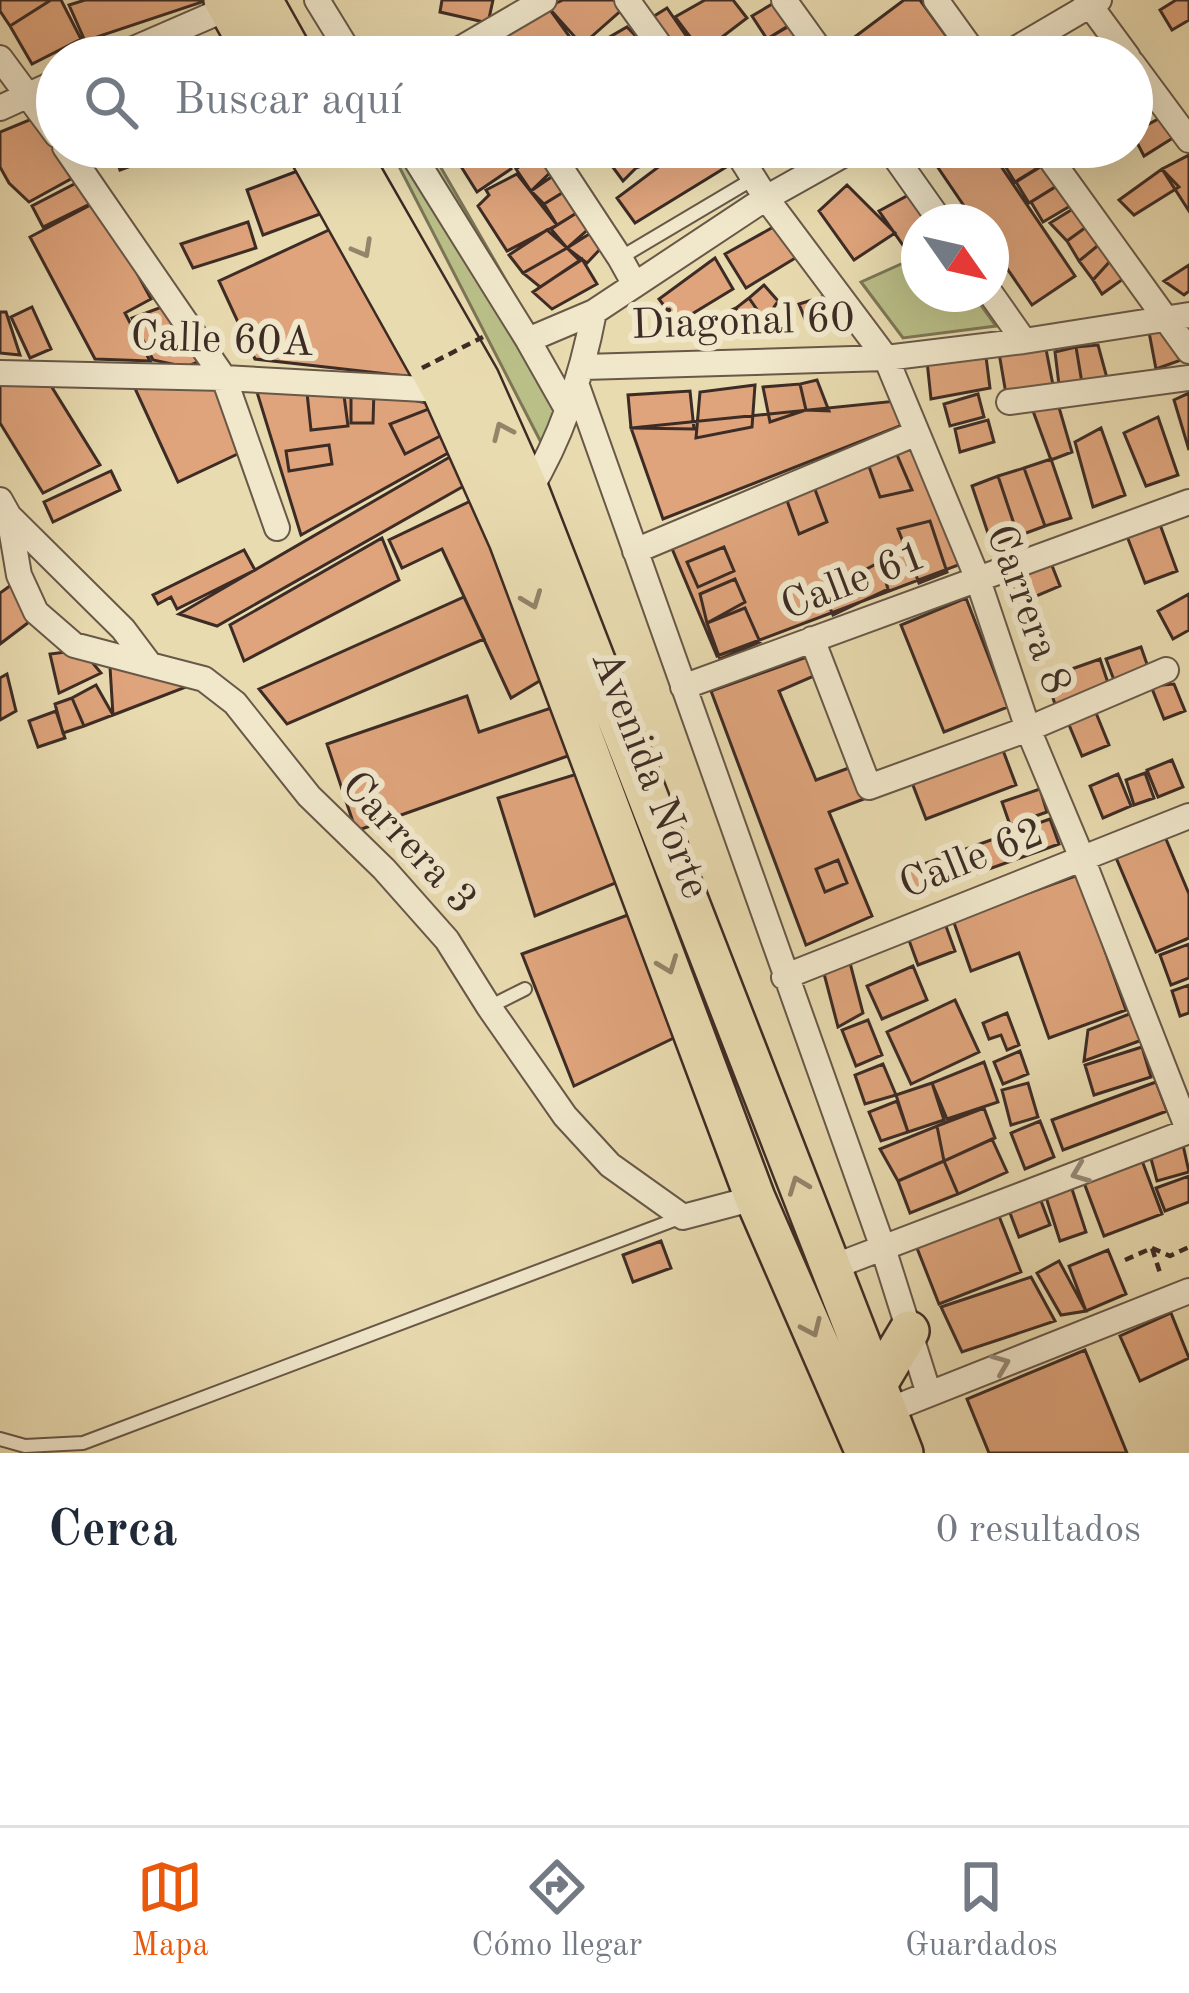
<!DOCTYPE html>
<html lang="es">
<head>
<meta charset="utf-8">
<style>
	body { margin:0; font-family:"Old Standard TT",serif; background:#f6f6f7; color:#1f2937 }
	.compass { position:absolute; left:901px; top:204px; width:108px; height:108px; border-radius:50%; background:#fff; box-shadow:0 12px 48px #0002; rotate:124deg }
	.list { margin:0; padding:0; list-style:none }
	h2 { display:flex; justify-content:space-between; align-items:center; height:156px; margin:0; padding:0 48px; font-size:51px }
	h2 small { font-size:39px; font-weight:400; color:#747a83 }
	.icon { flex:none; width:66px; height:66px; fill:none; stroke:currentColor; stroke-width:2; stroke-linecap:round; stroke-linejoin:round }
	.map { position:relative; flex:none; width:1189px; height:1453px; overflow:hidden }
	.search { position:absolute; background:#fff; box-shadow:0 12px 48px #0002; left:36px; right:36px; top:36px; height:132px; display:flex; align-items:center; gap:30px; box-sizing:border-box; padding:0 42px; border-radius:66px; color:#747a83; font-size:45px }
	.sheet { height:372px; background:#fff }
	nav { display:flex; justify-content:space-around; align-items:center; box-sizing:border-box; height:168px; border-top:3px solid #e0e1e3; background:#fff; font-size:33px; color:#747a83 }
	nav a { display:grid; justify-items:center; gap:6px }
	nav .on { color:#ea580c }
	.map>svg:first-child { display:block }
	.green { fill:#babf88; stroke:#7c7656; stroke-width:3 }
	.building { fill:#dfa47c; stroke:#3d2c25; stroke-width:3 }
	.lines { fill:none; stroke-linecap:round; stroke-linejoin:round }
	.service-casing { stroke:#685848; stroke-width:16 }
	.minor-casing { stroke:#685848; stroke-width:28 }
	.primary-casing { stroke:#3d2c25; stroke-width:44 }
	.path { stroke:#3d2c25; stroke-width:4.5; stroke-dasharray:9 6; stroke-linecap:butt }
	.service { stroke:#f1e8cc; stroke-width:12 }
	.minor { stroke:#f1e8cc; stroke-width:24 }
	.primary { stroke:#e9dbb0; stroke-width:39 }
	.path-bridge { stroke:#3d2c25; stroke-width:4.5; stroke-dasharray:9 6; stroke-linecap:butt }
	.oneway { stroke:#93846a }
	.oneway2 { stroke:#978a78 }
	.labels { text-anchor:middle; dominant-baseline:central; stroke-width:12; stroke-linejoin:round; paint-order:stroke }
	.street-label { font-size:42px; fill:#3d2c25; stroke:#f1e8cc }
</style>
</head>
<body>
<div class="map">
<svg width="1189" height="1453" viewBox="0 0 1189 1453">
	<rect width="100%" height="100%" fill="#e9dbb0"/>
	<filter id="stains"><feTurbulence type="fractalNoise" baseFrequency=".00167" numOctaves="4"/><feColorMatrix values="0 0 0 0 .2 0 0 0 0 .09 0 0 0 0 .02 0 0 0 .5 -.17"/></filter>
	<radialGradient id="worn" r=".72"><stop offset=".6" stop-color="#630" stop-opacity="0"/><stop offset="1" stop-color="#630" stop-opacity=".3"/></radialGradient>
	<path class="green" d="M389 147H429L570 391 546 452Z
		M919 256V294H973L996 326 903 338 861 282Z"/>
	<path class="building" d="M0 0H51L10 26 0 11Z
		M51 0H61L81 39 32 64 10 26Z
		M85 0H205V1L85 41 69 5Z
		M442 0H493L488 23 440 12Z
		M563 0H619L625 7 582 45 548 7Z
		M705 0H733L747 18 713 44 694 42 675 17Z
		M779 0 796 21 767 39 752 16Z
		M904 0H920L947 37 915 57H848L840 48Z
		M1176 0H1189V20L1172 30 1160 10Z
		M548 7 580 51 573 57H519L503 37Z
		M667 8 689 40 672 51 651 18Z
		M791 25 803 42 780 57H775L767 39Z
		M627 27 656 57H602L594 46Z
		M1062 38 1072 57H1032Z
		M1164 116 1176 136 1144 156 1132 133Z
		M34 118 78 175 29 202 9 183 0 167V132Z
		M112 147H164L166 153 120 170Z
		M462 147H500L511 169 477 192 452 152Z
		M598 147H638L647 164 636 168 623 181Z
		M685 147H728L736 161 635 223 617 198Z
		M924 147H988L1075 276 1032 305 991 245V222H975Z
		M1025 147H1041L1049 161 1015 182 1002 161Z
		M543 150 557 166 531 191 516 169Z
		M1189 155V211L1162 169Z
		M1050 161 1063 182 1029 203 1016 182Z
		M311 166 328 211 263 235 247 190Z
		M1162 169 1179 187 1134 215 1119 200Z
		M560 171 570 188 544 204 531 191Z
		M517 174 557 225 507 251 478 206 489 195 486 190Z
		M84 179 96 201 43 227 32 206Z
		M1065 181 1077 202 1043 222 1031 202Z
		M847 185 895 233 854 260 819 211Z
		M570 188 583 209 557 225 544 204Z
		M916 191 936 222H919V241L905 248 879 211Z
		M98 201 151 299 125 313 150 361 95 359 30 237Z
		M1076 207 1089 225 1067 241 1050 223Z
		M583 209 594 224 567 248 551 229Z
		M248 222 256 248 193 268 181 244Z
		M344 223 414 377 255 359 219 281Z
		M777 225 802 254 746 288 725 254Z
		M1089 225 1101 243 1079 261 1067 241Z
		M547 230 567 248 523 273 509 255Z
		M594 231 605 244 587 263 567 248Z
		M1101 243 1113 258 1093 280 1079 261Z
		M567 248 580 261 540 287 523 273Z
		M715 258 733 289 677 323 659 299Z
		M1113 258 1126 277 1102 294 1093 280Z
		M582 259 597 284 552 309 533 292Z
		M1189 265V291L1184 295 1164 281Z
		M764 285 778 301 765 321 749 298Z
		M825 296 839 319 808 327 799 304Z
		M749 298 765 321 752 333 736 308Z
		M167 305 198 362 186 367 153 360 132 318Z
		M32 307 51 349 30 358 11 317Z
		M736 308 752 333 715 338 702 324Z
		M0 312H6L20 355 0 353Z
		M1167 327 1184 359 1156 369 1149 332Z
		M1045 344 1053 385 1006 394 999 353Z
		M1098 345 1107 378 1082 383 1076 347Z
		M1076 347 1082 383 1059 385 1055 352Z
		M985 349 990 388 931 399 927 361Z
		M0 378 48 381 100 465 43 493 0 423Z
		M817 380 829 411 806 410 800 384Z
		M132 382 214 389 225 393 246 450 178 482Z
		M800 384 806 410 770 422 763 387Z
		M755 385 752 427 696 438 700 392Z
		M343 386 442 406 457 448 301 535 256 389Z
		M343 388 348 426 311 430 307 393Z
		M351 389 374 390 373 423H351Z
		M690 391 694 429 631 428 628 395Z
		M1189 393V450L1174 400Z
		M978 394 984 417 950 426 944 404Z
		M896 401 905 424 663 519 631 428Z
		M1058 404 1072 452 1051 460 1033 411Z
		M431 408 448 432 405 454 390 424Z
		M1158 417 1178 475 1146 486 1124 433Z
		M988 420 994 442 960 452 955 429Z
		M1101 428 1125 495 1093 507 1075 442Z
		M912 438 969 561 717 656 668 539Z
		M329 445 332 464 289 471 286 451Z
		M894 448 912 490 880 497 867 461Z
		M455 454 471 482 217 626 179 614Z
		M1051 459 1071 518 1045 526 1024 468Z
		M1024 468 1045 526 1018 536 998 476Z
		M111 471 120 490 53 522 44 502Z
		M998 476 1018 536 992 545 972 486Z
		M813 484 827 522 799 534 785 495Z
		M479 497 551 674 511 698 442 549 402 568 389 540Z
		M1158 519 1177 571 1145 583 1125 531Z
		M930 521 947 572 919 583 898 529Z
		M382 538 399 580 244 661 230 625Z
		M724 547 734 571 698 587 687 562Z
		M244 550 255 570 177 609 171 597 158 604 153 595Z
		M880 562 888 589 833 615 823 592Z
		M1051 563 1060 586 1015 605 1010 583Z
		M735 579 745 602 707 623 700 594Z
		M14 583 33 619 0 644V593Z
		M1189 594V630L1173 639 1158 611Z
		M464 597 484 639 287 724 259 689Z
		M966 598 1008 707 944 732 901 625Z
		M745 608 760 642 720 659 707 623Z
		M1141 647 1148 667 1114 680 1106 659Z
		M82 650 101 673 59 693 50 654Z
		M815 654 821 673 779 691 816 780 857 765 869 797 829 812 872 916 806 945 711 691Z
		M1100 659 1109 686 1055 704 1046 678Z
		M110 667 145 670 186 687 113 715Z
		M7 674 16 711 0 720V678Z
		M1174 684 1185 711 1164 719 1151 686Z
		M96 685 113 715 84 726 72 698Z
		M467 696 479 732 560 705 579 752 356 831 327 744Z
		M72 698 84 726 63 733 55 704Z
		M1094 708 1109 745 1082 756 1067 720Z
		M56 711 65 738 38 747 29 721Z
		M1001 745 1016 785 926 819 911 780Z
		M1172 760 1183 787 1158 797 1147 770Z
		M1145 773 1154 798 1134 805 1126 780Z
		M577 774 618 882 535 916 498 798Z
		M1118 774 1131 806 1103 818 1090 786Z
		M1040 789 1047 812 1010 825 1002 802Z
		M1050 819 1059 844 913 896 904 871Z
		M1163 832 1189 894V938L1156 952 1114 853Z
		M838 860 847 883 825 892 816 869Z
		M1078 875 1126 1010 1049 1038 1019 953 971 971 953 920Z
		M636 912 680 1035 574 1086 522 954Z
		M943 918 955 951 918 965 906 932Z
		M1189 944V978L1171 985 1160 955Z
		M849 959 863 1013 838 1027 822 966Z
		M913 966 927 1000 882 1019 867 986Z
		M1189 985V1013L1180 1016 1172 991Z
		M955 1000 979 1052 911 1084 887 1032Z
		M1007 1013 1019 1045 1007 1050 1001 1035 989 1039 983 1023Z
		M1132 1013 1142 1040 1084 1061 1088 1030Z
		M868 1020 882 1055 856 1066 842 1030Z
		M1142 1047 1151 1077 1094 1095 1085 1065Z
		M1020 1051 1028 1074 1003 1084 994 1062Z
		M984 1062 998 1102 947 1119 932 1083Z
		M883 1064 896 1095 865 1104 855 1075Z
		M1156 1082 1167 1111 1063 1150 1052 1120Z
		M932 1083 944 1120 908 1132 896 1095Z
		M1028 1083 1038 1117 1011 1125 1002 1090Z
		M897 1101 908 1132 881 1141 869 1112Z
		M984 1108 995 1138 944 1161 937 1126Z
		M1040 1121 1054 1157 1025 1169 1011 1133Z
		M937 1126 944 1161 898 1181 880 1149Z
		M992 1139 1007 1172 958 1194 944 1161Z
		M1183 1145 1189 1172 1157 1181 1150 1155Z
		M1141 1158 1162 1214 1104 1236 1083 1180Z
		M944 1161 958 1194 910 1213 898 1181Z
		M1189 1176V1202L1165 1211 1156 1188Z
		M1070 1183 1086 1232 1060 1241 1044 1191Z
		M1038 1193 1050 1225 1019 1237 1007 1205Z
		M997 1211 1021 1272 939 1304 915 1243Z
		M661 1241 671 1268 633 1282 623 1255Z
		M1108 1250 1126 1294 1086 1311 1069 1266Z
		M1059 1261 1086 1311 1061 1315 1037 1273Z
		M1031 1277 1055 1321 962 1352 941 1307Z
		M1171 1313 1189 1358 1140 1381 1120 1336Z
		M1085 1350 1127 1453H989L967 1399Z"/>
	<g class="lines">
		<g class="service-casing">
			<path id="service" d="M620 258 753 179
				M489 1007 525 989
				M0 1439 25 1446 83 1443 682 1217"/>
		</g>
		<g class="minor-casing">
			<path id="minor" d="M317 0 352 57
				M627 0 668 57
				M784 0 825 57
				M936 0 977 57
				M1086 0 1128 57
				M115 57 228 8
				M446 57 544 0
				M1002 57 1099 0
				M0 58 57 135
				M1132 63 1189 140
				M0 108 57 82
				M65 147 224 378 277 528
				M408 147 528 340 567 409
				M547 147 620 258 635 285
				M734 147 766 198 886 358 977 577 1028 729 1082 858 1189 1132
				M888 147 941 222
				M1042 147 1189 351
				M991 294 1024 341
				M528 340 594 312
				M584 367 886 358 1024 341 1189 315
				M0 373 224 378 442 390
				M577 386 883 1248 929 1394
				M1009 402 1189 378
				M529 491C563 435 582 375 594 312L766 198 857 147
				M0 500 9 516 123 629 150 665 204 679 235 703 309 796 384 869 447 940 489 1007 565 1116 610 1165 683 1217 755 1198
				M9 516 19 575 36 612 74 645 150 665
				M635 551 917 433
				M812 639 869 787 1028 729 1166 670
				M683 687 1189 502
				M784 977 1189 816
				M830 1268 1189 1131
				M879 1414 1189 1291"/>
		</g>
		<g class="primary-casing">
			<path id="primary" d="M224 0 256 57
				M262 0 294 57
				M306 147 442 390 509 540 755 1198 866 1453
				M346 147 479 379 529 491 903 1453
				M876 1386 909 1331"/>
		</g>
		<path class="path" d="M1152 1248 1170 1256 1189 1247
			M1125 1260 1152 1248 1161 1276"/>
		<use href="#service" class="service"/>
		<use href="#minor" class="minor"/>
		<use href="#primary" class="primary"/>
		<path class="path-bridge" d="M422 368 483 337"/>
	</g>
	<defs><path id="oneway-chevron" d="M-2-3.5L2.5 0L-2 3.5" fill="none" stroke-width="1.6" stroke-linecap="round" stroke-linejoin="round" transform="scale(3)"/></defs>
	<g class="oneway">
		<use href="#oneway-chevron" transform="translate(363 249) rotate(61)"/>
		<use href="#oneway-chevron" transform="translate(502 431) rotate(-114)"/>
		<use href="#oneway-chevron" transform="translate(532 600) rotate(69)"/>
		<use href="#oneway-chevron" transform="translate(668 965) rotate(69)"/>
		<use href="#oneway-chevron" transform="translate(798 1185) rotate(-111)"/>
		<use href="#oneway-chevron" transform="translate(812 1328) rotate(66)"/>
	</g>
	<g class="oneway2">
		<use href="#oneway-chevron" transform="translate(1080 1173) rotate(159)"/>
		<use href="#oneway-chevron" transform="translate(1001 1364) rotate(-22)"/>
	</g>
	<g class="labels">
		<g class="street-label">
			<text transform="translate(743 323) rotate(-2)">Diagonal 60</text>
			<text transform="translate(222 341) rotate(2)">Calle 60A</text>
			<text transform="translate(854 582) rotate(-21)">Calle 61</text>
			<text transform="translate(1027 610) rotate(70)">Carrera 8</text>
			<text transform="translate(649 775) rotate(69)">Avenida Norte</text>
			<text transform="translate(408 844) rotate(47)">Carrera 3</text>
			<text transform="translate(972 860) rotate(-22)">Calle 62</text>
		</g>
	</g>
	<rect width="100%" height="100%" filter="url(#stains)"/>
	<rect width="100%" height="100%" fill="url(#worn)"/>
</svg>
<svg class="compass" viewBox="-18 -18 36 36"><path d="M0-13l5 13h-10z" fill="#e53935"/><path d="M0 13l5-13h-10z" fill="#747a83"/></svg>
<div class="search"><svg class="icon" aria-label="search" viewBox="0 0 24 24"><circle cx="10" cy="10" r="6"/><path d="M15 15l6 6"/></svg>Buscar aquí</div>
</div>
<section class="sheet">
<h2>Cerca<small>0 resultados</small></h2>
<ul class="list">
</ul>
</section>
<nav>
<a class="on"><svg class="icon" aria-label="map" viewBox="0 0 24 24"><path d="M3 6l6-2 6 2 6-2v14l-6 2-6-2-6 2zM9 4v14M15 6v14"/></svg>Mapa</a>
<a><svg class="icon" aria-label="directions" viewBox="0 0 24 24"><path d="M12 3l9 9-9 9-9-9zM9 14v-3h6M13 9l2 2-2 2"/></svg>Cómo llegar</a>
<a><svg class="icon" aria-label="saved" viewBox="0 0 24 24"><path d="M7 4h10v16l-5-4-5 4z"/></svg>Guardados</a>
</nav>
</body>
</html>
